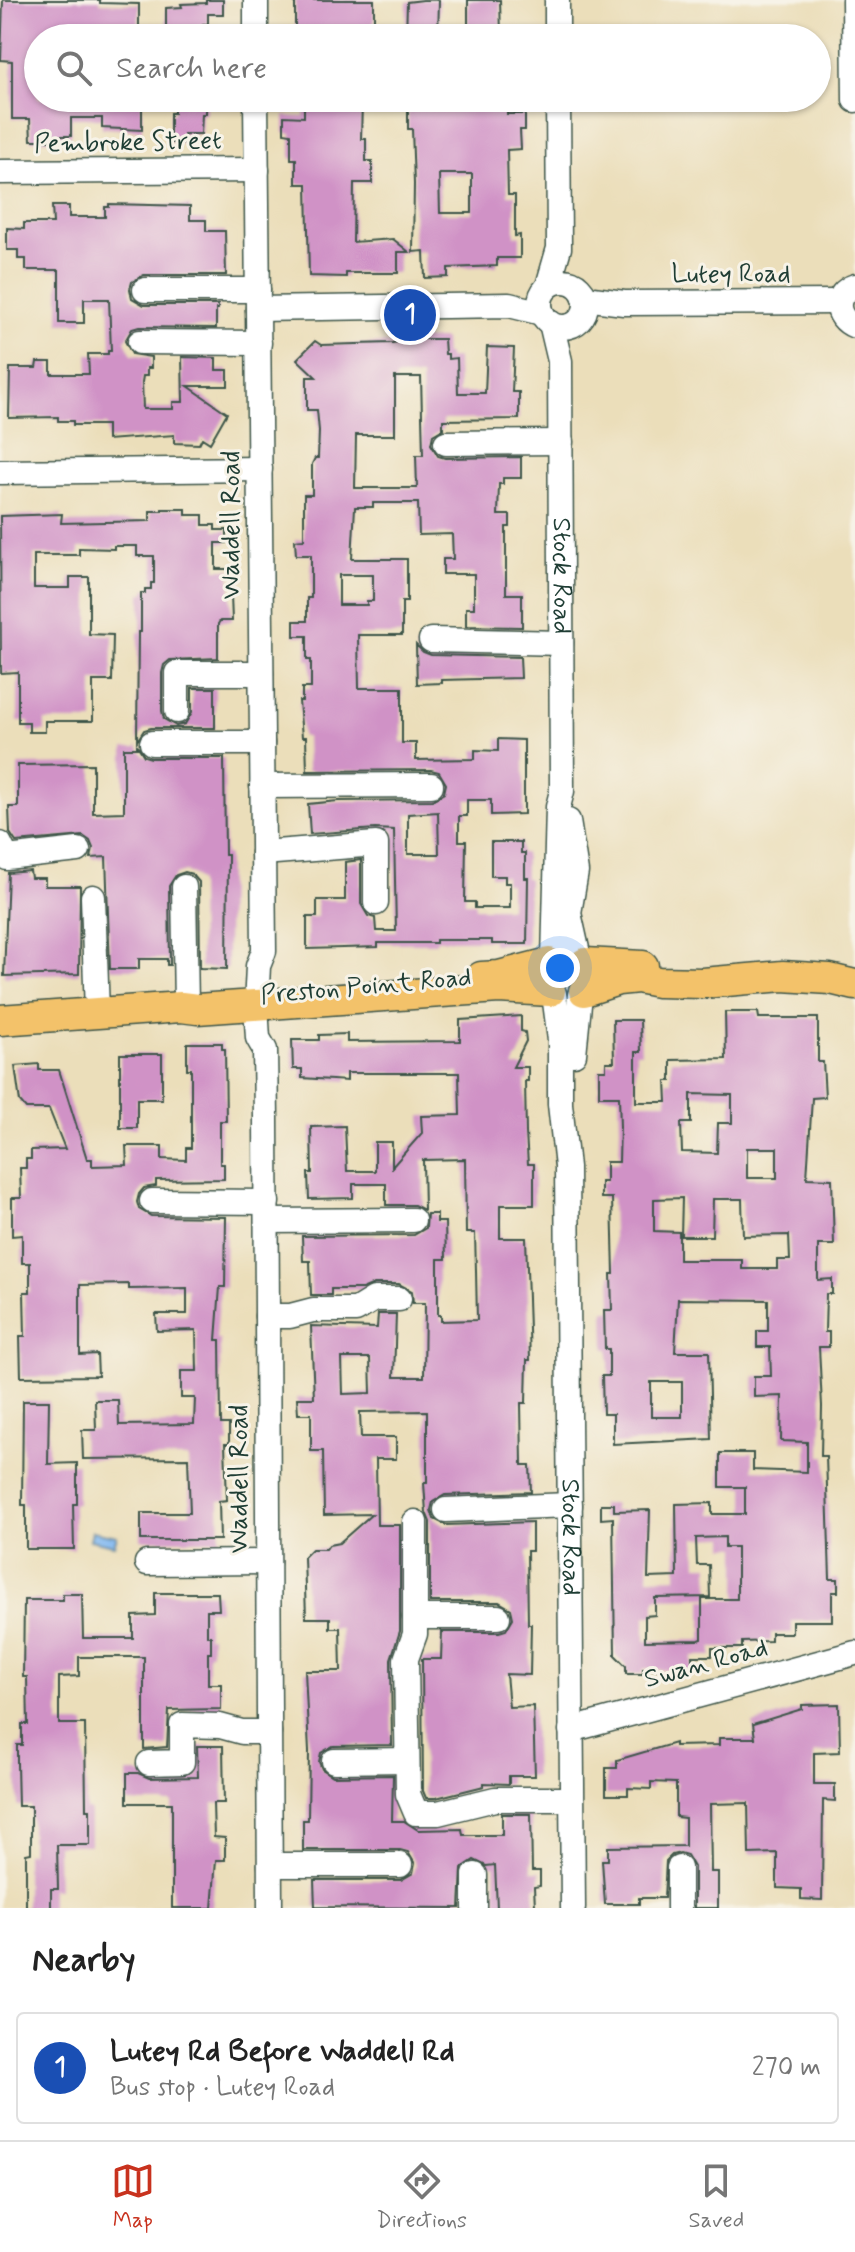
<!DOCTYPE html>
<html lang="en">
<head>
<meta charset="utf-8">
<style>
	body { margin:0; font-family:Mynerve,sans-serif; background:#f2f2f2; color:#222 }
	.you { position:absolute; left:560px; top:968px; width:28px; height:28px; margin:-20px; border:6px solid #fff; border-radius:50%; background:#1a73e8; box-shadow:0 0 0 12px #1a73e833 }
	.badge { display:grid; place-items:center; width:52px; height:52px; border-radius:50%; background:#c8321e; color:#fff; font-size:26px; font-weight:700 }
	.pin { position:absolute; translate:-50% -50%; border:4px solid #fff; box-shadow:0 2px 8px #0006 }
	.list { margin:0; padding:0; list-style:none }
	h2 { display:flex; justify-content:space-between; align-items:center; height:104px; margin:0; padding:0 32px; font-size:34px }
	h2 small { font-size:26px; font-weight:400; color:#767676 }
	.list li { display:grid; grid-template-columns:52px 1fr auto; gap:24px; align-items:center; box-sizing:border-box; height:112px; margin:0 16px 16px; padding:0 16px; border:2px solid #e0e0e0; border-radius:8px }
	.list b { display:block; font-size:30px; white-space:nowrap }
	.list p { margin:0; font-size:26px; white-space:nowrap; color:#767676 }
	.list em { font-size:26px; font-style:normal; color:#767676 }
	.icon { flex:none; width:44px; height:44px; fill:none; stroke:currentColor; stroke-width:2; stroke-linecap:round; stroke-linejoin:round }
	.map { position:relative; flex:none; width:855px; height:1908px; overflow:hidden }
	.search { position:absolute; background:#fff; box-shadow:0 2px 6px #0004; left:24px; right:24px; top:24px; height:88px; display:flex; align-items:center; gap:20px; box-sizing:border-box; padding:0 28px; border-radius:44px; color:#767676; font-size:30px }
	.sheet { height:232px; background:#fff }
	nav { display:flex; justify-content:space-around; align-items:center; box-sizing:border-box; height:112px; border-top:2px solid #e0e0e0; background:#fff; font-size:22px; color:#767676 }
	nav a { display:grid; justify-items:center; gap:4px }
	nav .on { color:#c8321e }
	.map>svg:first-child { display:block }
	.water { fill:#81b8f1; stroke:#507a92; stroke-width:2 }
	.building { fill:#d092c6; fill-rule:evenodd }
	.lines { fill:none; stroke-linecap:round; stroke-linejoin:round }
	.minor-casing { stroke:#3e5548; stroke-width:27 }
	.major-casing { stroke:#3e5548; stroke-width:33 }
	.minor { stroke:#fff; stroke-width:24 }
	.major { stroke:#f3c26a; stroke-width:30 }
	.labels { text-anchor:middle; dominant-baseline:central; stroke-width:6; stroke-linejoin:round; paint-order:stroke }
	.street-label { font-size:26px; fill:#1f3d34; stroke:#f7f3e8 }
</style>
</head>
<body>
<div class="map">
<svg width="855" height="1908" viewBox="0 0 855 1908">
	<rect width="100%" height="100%" fill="#f7f3e8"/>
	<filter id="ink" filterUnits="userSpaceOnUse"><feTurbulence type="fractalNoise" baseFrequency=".0125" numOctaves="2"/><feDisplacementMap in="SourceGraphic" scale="16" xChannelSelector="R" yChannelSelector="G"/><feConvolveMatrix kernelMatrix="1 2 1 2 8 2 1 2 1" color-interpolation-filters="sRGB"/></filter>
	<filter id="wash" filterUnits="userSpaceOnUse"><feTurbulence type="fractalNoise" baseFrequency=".006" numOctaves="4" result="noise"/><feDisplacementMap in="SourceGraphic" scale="32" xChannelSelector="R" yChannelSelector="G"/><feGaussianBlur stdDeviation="1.8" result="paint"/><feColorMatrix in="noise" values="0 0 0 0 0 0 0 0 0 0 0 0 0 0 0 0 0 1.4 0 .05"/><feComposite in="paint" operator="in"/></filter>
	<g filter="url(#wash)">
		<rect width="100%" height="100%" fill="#ebdeba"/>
		<path class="water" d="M92 1531 117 1536 114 1545 90 1540Z"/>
		<g id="blocks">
			<path class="building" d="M3 0H100V3L139 4V38H38V98H142V130L102 128V118H71V136H49V140H31L30 119H12V61L1 60Z
				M206 0H223V14H208V24H203L204 35 171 37V33H166V8L182 7 181 4 206 3Z
				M295 0H374V34L295 33Z
				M423 0H439L438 38H406L407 2Z
				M468 0H500L501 34H468Z
				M304 98H349V101L362 102 361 139H366V161H372V183H354L353 242 393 239 409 252H398V273H346V277L309 276 307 184H296V159H291V134L284 133V116L304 117Z
				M408 98H450V104H476V98H504V103H507V114H525V130H520L521 149 507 150 508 195H515V236L520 235V258H497V266L448 268V277L425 278 424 251 413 252 414 184 412 129H408ZM439 174H472V213H440Z
				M174 99H206V114H202L201 134H184V143H170V113H174Z
				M109 204 190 206V220H206V231H225L226 275H144L132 282 130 289 132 298 144 305H218V309H216V328L139 327 132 329 125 341 132 354 151 357V368H147V376H143L142 382 143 409H173V402H183L182 357 216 358V370H228V386H188L227 413 210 443 202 438 199 444 174 443V435L107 440V425H73V421H58V417L9 418 10 368H36L37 362H51V374H89L88 354H108V351H111L109 299H84V323H59V270H26V259H18V250H7V228L24 229V223H53L52 206H69V217H105V207H109Z
				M417 339H444L445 354H448V359L457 358 458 393H485L487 347 514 348 512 392H519V419L443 420V429L433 435 431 444 438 456 445 458 521 457V478H503V484H499L498 515H510V527H506V594H522V627L466 626V608H474V574H443V559H453L452 534 419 535 418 503H373V507H355L352 559H407V602H402V635H358L359 688H402V743H416V760L475 759V750L498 751V739L524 740V814L491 815V800H467V816H459V841H466L465 902H475V908H510V883H505V876H491V842H521V853H525V878H528L527 944H492V940H436V943H378V947L307 949V917H317V900H345V862L361 860V904L368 916 375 918 376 931H396L394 830 375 829 310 834 308 804 338 801 432 800 444 793 446 784 439 772 431 770 307 771 306 737H302L299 701H302V688H311V660H307V636H294V621H307V598H311V555H296L295 540 304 539V495H312V464L315 458H318L319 431 317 410H307V377H316L297 359 315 341 321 345 392 343ZM395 377H421L423 455H416L417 488H355L356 435H395ZM339 575H373V601H367V605H339ZM438 812 439 854H408V814Z
				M162 509H186V515H203V525H215V530H227V543H216V569H230L232 621H220L218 624V658L170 660 164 665 162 673V711L164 719 176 726 185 724 192 712V688H215V728H151L144 730 137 741 138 632H141V593H145V589H151V583H154V556H137V546H114V549L79 548V555H34V588H70V577H89V634L113 635 112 681H93V721H45V732H29V722H18V672L1 673 0 516 62 514 61 523 150 521V511H162Z
				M416 645 423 652 431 655 520 657 521 678 442 680V683L417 684Z
				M137 745 144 756 151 758H224L225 855H228L227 969 200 968 199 882 192 874 185 872 176 875 169 886 170 965H167V959H139V969H110L106 857 91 858 93 848 90 841 83 836 16 842 10 833 9 807H18V765L93 764V813L124 812V748H137Z
				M30 871 31 878H45V886H80L79 974 4 976 8 873Z
				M725 1012H758L759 1018H818V1062H823L825 1097 812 1098 807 1178 832 1179 834 1245H818V1280L832 1279V1294H826L825 1332H829V1347H819L822 1406 821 1456H826L830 1579H838V1592H832V1621H792V1633H771V1641L742 1642V1648H712V1656H692V1671L643 1669V1674H626V1666L615 1655 613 1518 601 1519V1504H614V1511L650 1510 648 1578 677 1577 676 1504 712 1503V1514H745V1487H720V1453H753V1470L807 1472V1442L781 1441 782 1396 754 1397V1376H771L770 1347H757V1331H768V1300L678 1299 675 1352H709L711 1439 613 1444V1414H603L602 1376H609V1349H605L604 1310H612L611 1274H614L612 1198H601V1182H606V1162H619L620 1127 619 1096H599V1070H606V1062H614L613 1020H640L641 1052H636V1102H667L666 1081H671V1060L726 1059ZM691 1094 732 1095V1123H718L717 1153 682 1152 681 1123H691ZM747 1148H777V1178H747ZM682 1198 681 1236H712L713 1199H742L743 1236 789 1235 790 1260H777V1269H742V1260H679V1232L654 1231V1199ZM651 1382H682V1417H651ZM725 1537V1547H737V1599H702V1639L699 1640 645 1641V1616L655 1615V1598L710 1597 709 1565H697L696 1538Z
				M521 1016V1031L525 1032 526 1041 513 1067H528V1081H525L526 1133 528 1164H534V1205H500V1238H526L530 1360H527L526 1403H521L522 1465H530L531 1492 445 1495 433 1502 431 1510 434 1519 446 1525 532 1522V1551H527L528 1624H531L530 1675 506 1674 509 1707 533 1706 535 1776H509V1784L484 1783V1786L436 1798H426L423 1791 422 1659H441L442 1632H499L506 1630 513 1618 511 1609 499 1602H430V1522L426 1512 424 1483H427V1411L360 1412 361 1437H396V1459H376L377 1525H400V1631L391 1659 392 1745 333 1746 321 1753 319 1762 322 1769 333 1776 393 1775 392 1821H404L418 1830 462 1829 463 1835H502V1814H531L532 1871H540V1886L534 1887 535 1906 497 1908 495 1865 486 1866 474 1860 462 1868 460 1908 315 1907 314 1880H401L413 1873 415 1864 408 1852 400 1850H303V1820H308L309 1751 305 1671H341L340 1628H330V1618H306L304 1557 312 1549H326L329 1545 339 1543 372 1514 324 1515 323 1451H311V1414H298L297 1398H314L311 1326 377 1328 378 1314H396L394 1377H424L425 1303H413L412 1291 399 1284H374L362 1289H331V1295H311L310 1261H303L302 1236 414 1235 426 1228 427 1214H437V1222H445L446 1259H438V1315H441V1321L477 1320 476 1271 475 1233H466L465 1159 423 1160 424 1210 414 1205H386V1184H353V1198L309 1199 308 1173H312L311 1127 345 1126 347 1171H375V1142H392V1167L422 1133 421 1116 460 1115 459 1073H347V1081L302 1078V1069H293L292 1040H319V1035L347 1034V1042L460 1041V1020ZM342 1358H370L371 1393 343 1394Z
				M187 1043H222V1049H225L226 1121H220V1164H224V1179L156 1180V1186L144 1188 139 1194 137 1202 139 1209 151 1216 226 1217 225 1287H220L216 1340H220L221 1424H229V1444H225L227 1500 219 1501 220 1540H141V1513H190L188 1458 83 1459 82 1430H96L95 1400H118L119 1425 194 1424 195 1398H181V1371H197L196 1330 157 1331 156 1314H187V1288L129 1289V1284L80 1285V1355L97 1354 98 1376 21 1377 20 1336H25L24 1292H30V1263H22V1235L12 1236V1198H21L20 1168H26V1159H31V1150L65 1149 49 1109H26L20 1102 15 1066 39 1064V1070H59L87 1159H92V1166L127 1165 126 1146H162V1159L186 1160V1148H191V1069H187Z
				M120 1054H162V1099H137V1128H120Z
				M23 1401H49L48 1464 77 1463V1504H73L74 1549H26V1505H22Z
				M155 1593H218L219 1610H207V1636H211V1653H208V1684H221V1709L169 1710 167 1747 144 1749V1657H79V1676L59 1677V1724H85L86 1810H90V1845H57L58 1889H51V1908H26V1854L31 1853V1806H18L17 1764V1745H22V1724H28L27 1677H23L24 1600H63V1594H82L83 1638H133V1616L155 1615Z
				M839 1704 840 1752 814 1753V1784H835V1801L823 1800 822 1900 801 1899V1889L777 1888V1853L749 1854 748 1803 710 1804 711 1872H718V1908H694V1867L687 1855 680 1853 672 1855 666 1861 664 1898H639V1904H605L602 1860H608V1847L685 1846V1818L676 1817V1783L651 1782V1789L628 1788V1795H606V1768H617V1760L675 1743V1746L719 1745V1738H755L753 1724 802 1709V1705Z
				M197 1746H223L224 1803H213L214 1837 225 1838V1860H216L212 1908H172V1803H127V1773H138L149 1778 198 1777Z"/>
		</g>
	</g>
	<g filter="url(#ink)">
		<use href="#blocks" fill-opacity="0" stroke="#3e5548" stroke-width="2"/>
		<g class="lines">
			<g class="minor-casing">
				<g id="minor">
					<path d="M256 0V38"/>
					<path d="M557 0V38"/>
					<path d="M854 0 855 100"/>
					<path d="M256 98 264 951 258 966 256 1006 258 1038 265 1050 266 1118 270 1908"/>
					<path d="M0 172 257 170"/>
					<circle cx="563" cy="304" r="23"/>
					<path d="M548 286 559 248 558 98"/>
					<path d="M855 286C833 293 834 318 855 326"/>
					<path d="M145 290H258"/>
					<path d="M585 298 624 303 839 302"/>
					<path d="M258 309 509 305 542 313"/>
					<path id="s1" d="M551 323 560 361 562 791 558 807 554 959"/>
					<path d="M140 342 259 343"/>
					<path d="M446 443 561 442"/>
					<path d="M0 472 260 469"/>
					<path d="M431 640 561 643"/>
					<path d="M177 711V673H261"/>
					<path d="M152 743H262"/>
					<path d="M262 786 431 785"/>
					<path d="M568 821 576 872 569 913 579 958"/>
					<path d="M0 844 7 858 78 850"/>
					<path d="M263 853 376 844V903"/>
					<path d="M184 887 186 1006"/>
					<path d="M93 897 97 1013"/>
					<path id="s2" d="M554 994 560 1040V1104L567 1167 573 1908"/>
					<path d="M574 1054 580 995"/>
					<path d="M152 1201 267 1202"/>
					<path d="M267 1221 413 1220"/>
					<path d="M267 1316H290L313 1310H356L374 1299H399"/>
					<path d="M446 1510 570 1505"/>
					<path d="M415 1522V1634L406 1659 408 1794 416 1813H438L495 1799H571"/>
					<path d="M147 1563 268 1562"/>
					<path d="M415 1617H498"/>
					<path d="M571 1730 855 1653"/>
					<path d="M334 1761 407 1760"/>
					<path d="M149 1763 182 1762V1725L220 1726 242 1732H269"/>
					<path d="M270 1865H400"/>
					<path d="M475 1875V1908"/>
					<path d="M679 1908V1868"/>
				</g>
			</g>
			<g class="major-casing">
				<path id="major" d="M585 963 643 966
					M481 977 499 976 549 963
					M584 991 618 980 638 978 658 982 703 983 783 976 830 979 855 985
					M0 1020 181 1007 197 1009 499 988 550 991"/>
			</g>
			<use href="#minor" class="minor"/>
			<use href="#major" class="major"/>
		</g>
	</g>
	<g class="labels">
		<g class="street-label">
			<text transform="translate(128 143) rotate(-1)">Pembroke Street</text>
			<text x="731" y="275">Lutey Road</text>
			<text transform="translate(232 525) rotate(-90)">Waddell Road</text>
			<text stroke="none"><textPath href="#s1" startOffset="254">Stock Road</textPath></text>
			<text transform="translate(366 987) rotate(-5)">Preston Point Road</text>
			<text transform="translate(240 1479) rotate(-90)">Waddell Road</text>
			<text stroke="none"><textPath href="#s2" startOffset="544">Stock Road</textPath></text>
			<text transform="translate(706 1664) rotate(-15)">Swan Road</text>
		</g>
	</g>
</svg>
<div class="you"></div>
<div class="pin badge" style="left:410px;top:315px;background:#1a4fb4">1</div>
<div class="search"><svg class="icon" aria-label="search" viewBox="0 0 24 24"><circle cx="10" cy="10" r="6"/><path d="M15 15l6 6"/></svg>Search here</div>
</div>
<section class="sheet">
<h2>Nearby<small></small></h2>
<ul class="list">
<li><span class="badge" style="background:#1a4fb4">1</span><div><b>Lutey Rd Before Waddell Rd</b><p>Bus stop · Lutey Road</p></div><em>270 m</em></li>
</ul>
</section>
<nav>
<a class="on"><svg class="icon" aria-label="map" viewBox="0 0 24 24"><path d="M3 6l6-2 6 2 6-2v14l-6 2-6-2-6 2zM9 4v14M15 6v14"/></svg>Map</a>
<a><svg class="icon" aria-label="directions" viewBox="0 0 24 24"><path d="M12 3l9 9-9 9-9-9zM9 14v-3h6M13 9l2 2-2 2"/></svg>Directions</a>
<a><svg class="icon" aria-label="saved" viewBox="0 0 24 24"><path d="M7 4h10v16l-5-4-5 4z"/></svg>Saved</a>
</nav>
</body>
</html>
